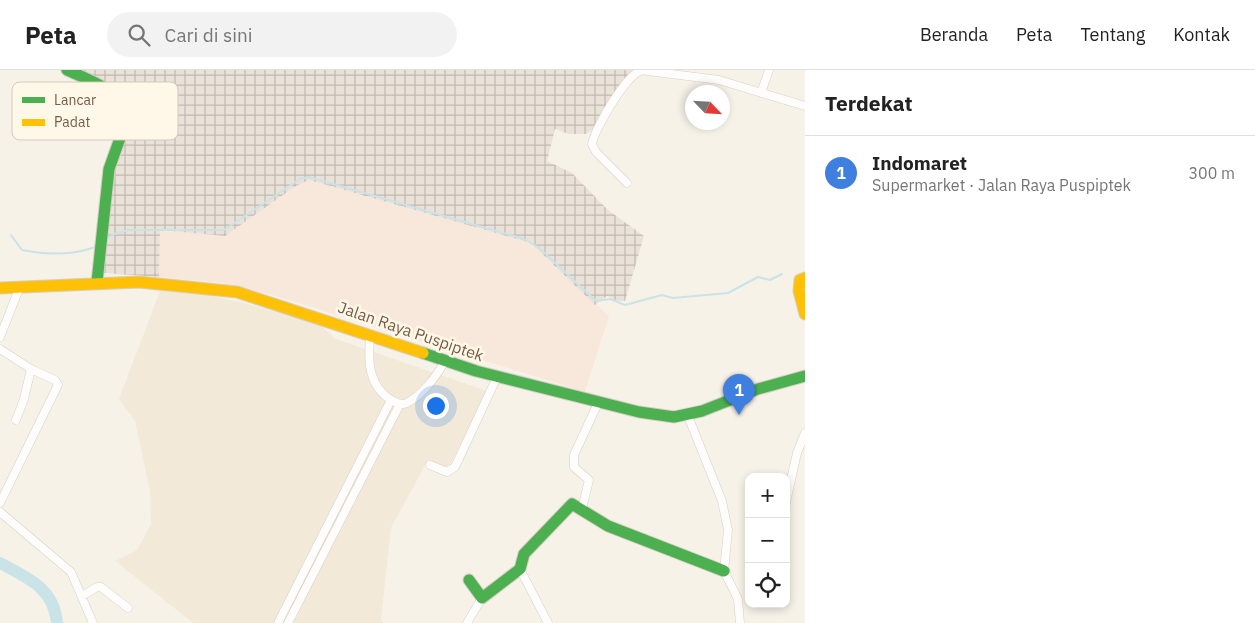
<!DOCTYPE html>
<html lang="id">
<head>
<meta charset="utf-8">
<style>
	body { margin:0; font-family:"IBM Plex Sans",sans-serif; background:#f2f2f2; color:#222 }
	.controls { position:absolute; right:15px; bottom:15px; display:grid; overflow:hidden; border-radius:10px; box-shadow:0 2px 8px #0003 }
	.controls button { width:45px; height:45px; display:grid; place-items:center; padding:0; border:0; border-bottom:1px solid #e0e0e0; background:#fff; color:#222; font:25px sans-serif }
	.compass { position:absolute; left:685px; top:15px; width:45px; height:45px; border-radius:50%; background:#fff; box-shadow:0 2px 8px #0003; rotate:115deg }
	.you { position:absolute; left:435px; top:335px; width:18px; height:18px; margin:-12px; border:4px solid #fff; border-radius:50%; background:#1a73e8; box-shadow:0 0 0 8px #1a73e833 }
	.badge { display:grid; place-items:center; width:32px; height:32px; border-radius:50%; background:#db2777; color:#fff; font-size:16px; font-weight:700 }
	.pin { position:absolute; translate:-50% -41px; filter:drop-shadow(0 1px 2px #0008) }
	.pin::after { content:''; position:absolute; top:26px; width:18px; height:15px; background:inherit; clip-path:polygon(0 0,100% 0,50% 100%) }
	.list { margin:0; padding:0; list-style:none }
	h2 { display:flex; justify-content:space-between; align-items:center; height:65px; margin:0; padding:0 20px; font-size:21px }
	h2 small { font-size:16px; font-weight:400; color:#767676 }
	.list li { display:grid; grid-template-columns:32px 1fr auto; gap:15px; align-items:center; box-sizing:border-box; height:75px; padding:0 20px; border-top:1px solid #e0e0e0 }
	.list b { display:block; font-size:19px; white-space:nowrap }
	.list p { margin:0; font-size:16px; white-space:nowrap; color:#767676 }
	.list em { font-size:16px; font-style:normal; color:#767676 }
	.icon { flex:none; width:28px; height:28px; fill:none; stroke:currentColor; stroke-width:2; stroke-linecap:round; stroke-linejoin:round }
	.map { position:relative; flex:none; width:805px; height:553px; overflow:hidden }
	header { display:flex; align-items:center; gap:30px; box-sizing:border-box; height:70px; padding:0 25px; background:#fff; border-bottom:1px solid #e0e0e0 }
	header strong { font-size:24px }
	nav { display:flex; gap:28px; margin-inline-start:auto; font-size:18px }
	.search { width:350px; height:45px; background:#f2f2f2; display:flex; align-items:center; gap:12px; box-sizing:border-box; padding:0 18px; border-radius:28px; color:#767676; font-size:19px }
	main { display:flex }
	aside { flex:1; background:#fff }
	.map>svg:first-child { display:block }
	.residential { fill:#f3e9d8 }
	.commercial { fill:#f8e8db }
	.industrial { fill:url(#industrial-grid) }
	.lines { fill:none; stroke-linecap:round; stroke-linejoin:round }
	.stream { stroke:#cae3e7; stroke-width:2 }
	.river { stroke:#cae3e7; stroke-width:12 }
	.street-casing { stroke:#d6cfc7; stroke-width:9 }
	.fast-casing { stroke:#d6cec4; stroke-width:13 }
	.slow-casing { stroke:#d6cec4; stroke-width:13 }
	.street { stroke:#fefdfc; stroke-width:8 }
	.fast { stroke:#4caf50; stroke-width:11 }
	.slow { stroke:#ffc107; stroke-width:11 }
	.labels { text-anchor:middle; dominant-baseline:central; stroke-width:5; stroke-linejoin:round; paint-order:stroke }
	.street-label { font-size:16px; fill:#765c47; stroke:#fff8e9 }
	.key { fill:#fff8e9; stroke:#d6c9b8; stroke-width:1 }
	.key-label { font-size:14px; fill:#765c47 }
</style>
</head>
<body>
<header>
<strong>Peta</strong>
<div class="search"><svg class="icon" aria-label="search" viewBox="0 0 24 24"><circle cx="10" cy="10" r="6"/><path d="M15 15l6 6"/></svg>Cari di sini</div>
<nav><a>Beranda</a><a>Peta</a><a>Tentang</a><a>Kontak</a></nav>
</header>
<main>
<div class="map">
<svg width="805" height="553" viewBox="0 0 805 553">
	<defs>
		<pattern id="industrial-grid" width="8" height="8" patternUnits="userSpaceOnUse" patternTransform="scale(1.25)"><rect width="8" height="8" fill="#eae2d9"/><path d="M0 4h8M4 0v8" fill="none" stroke="#c2bab2"/></pattern>
	</defs>
	<rect width="100%" height="100%" fill="#f7f2e8"/>
	<path class="residential" d="M160 221 206 225 245 233 320 255 336 269 487 321 450 395 444 397 428 390 391 458 381 549 383 553H193L115 491 137 480 151 454 150 421 135 351 119 329Z"/>
	<path class="commercial" d="M309 110 531 173 609 246 585 322 276 226 229 214 159 207 160 160 225 166 296 116Z"/>
	<path class="industrial" d="M74 0H635L598 56 586 64H569L555 59 547 91 572 103 608 140 644 166 625 231H617L607 226 595 235 531 173 309 110 296 116 225 166 160 160 159 207 104 203 115 88 130 44Z"/>
	<g class="lines">
		<path class="stream" d="M11 165 22 180C47 185 71 186 95 177
			M105 170 114 164 128 160H224L300 109 309 107 524 169 538 177 596 231 610 229 625 235 662 225 673 228 728 223 758 207 770 210 782 204"/>
		<path class="river" d="M0 493C28 508 54 518 57 553"/>
		<g class="street-casing">
			<path id="street" d="M640 0 719 10 805 36
				M761 23 769 0
				M627 113 596 82 592 74C594 60 627 3 641 1
				M0 267 19 219
				M370 267C368 291 368 317 393 331 398 334 402 335 407 333 424 324 436 306 446 290
				M0 279 31 299 55 310 58 315 0 433
				M688 346 722 431 728 460 724 501 738 529 740 553
				M16 350 24 329 31 299
				M430 395 447 402 455 397 497 307
				M786 432 797 383 805 363
				M582 439 589 410 574 397V385L598 333
				M0 442 71 502 93 553
				M520 499 548 553
				M82 526 97 517H101L128 538
				M278 553 391 330
				M288 553 400 334
				M467 553 482 528"/>
		</g>
		<g class="fast-casing">
			<path id="fast" d="M67 0C89 10 119 20 129 43L109 99 97 212
				M423 283 476 301 639 342 674 347 702 341 758 319 805 306
				M469 510 482 528 520 499 524 484 572 434 608 456 724 501"/>
		</g>
		<g class="slow-casing">
			<path id="slow" d="M805 208 800 210 799 221 805 244
				M0 218 139 212 237 222 423 283"/>
		</g>
		<use href="#street" class="street"/>
		<use href="#fast" class="fast"/>
		<use href="#slow" class="slow"/>
	</g>
	<g class="labels">
		<g class="street-label">
			<text transform="translate(411 261) rotate(19)">Jalan Raya Puspiptek</text>
		</g>
	</g>
	<rect x="12" y="12" width="166" height="58" rx="8" class="key"/>
	<rect x="22" y="27" width="23" height="6" fill="#4caf50"/>
	<rect x="22" y="49" width="23" height="7" fill="#ffc107"/>
	<g class="key-label">
		<text x="54" y="35">Lancar</text>
		<text x="54" y="57">Padat</text>
	</g>
</svg>
<div class="controls">
<button>+</button>
<button>−</button>
<button><svg class="icon" aria-label="locate" viewBox="0 0 24 24"><circle cx="12" cy="12" r="6"/><path d="M12 2v4M12 18v4M2 12h4M18 12h4"/></svg></button>
</div>
<svg class="compass" viewBox="-18 -18 36 36"><path d="M0-13l5 13h-10z" fill="#e53935"/><path d="M0 13l5-13h-10z" fill="#767676"/></svg>
<div class="you"></div>
<div class="pin badge" style="left:739px;top:345px;background:#3f7fe0">1</div>
</div>
<aside>
<h2>Terdekat<small></small></h2>
<ul class="list">
<li><span class="badge" style="background:#3f7fe0">1</span><div><b>Indomaret</b><p>Supermarket · Jalan Raya Puspiptek</p></div><em>300 m</em></li>
</ul>
</aside>
</main>
</body>
</html>
